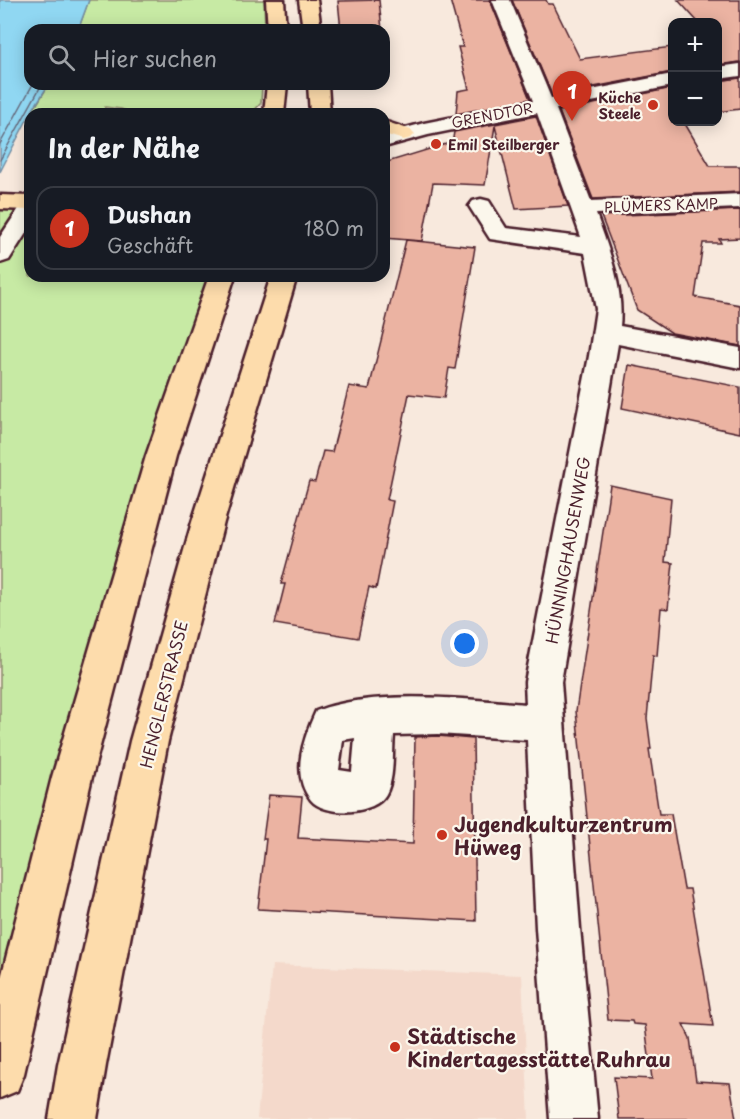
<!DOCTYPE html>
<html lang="de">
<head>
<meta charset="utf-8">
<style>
	body { margin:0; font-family:"Playpen Sans",sans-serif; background:#20242c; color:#f1f3f6 }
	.controls { position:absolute; right:18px; top:18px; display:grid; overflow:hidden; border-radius:12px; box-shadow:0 3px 15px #0003 }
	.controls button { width:54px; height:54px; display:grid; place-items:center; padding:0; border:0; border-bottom:2px solid #363941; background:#171b24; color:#f1f3f6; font:30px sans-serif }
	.you { position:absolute; left:465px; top:644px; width:21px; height:21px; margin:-15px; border:4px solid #fff; border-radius:50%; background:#1a73e8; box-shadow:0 0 0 9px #1a73e833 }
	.badge { display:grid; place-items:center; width:39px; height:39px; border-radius:50%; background:#c8321e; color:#fff; font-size:20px; font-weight:700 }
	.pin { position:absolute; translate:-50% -50px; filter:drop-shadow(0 2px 3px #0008) }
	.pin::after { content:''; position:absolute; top:32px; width:21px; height:18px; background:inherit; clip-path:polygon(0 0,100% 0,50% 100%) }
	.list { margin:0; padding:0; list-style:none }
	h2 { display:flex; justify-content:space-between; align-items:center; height:78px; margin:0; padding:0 24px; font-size:26px }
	h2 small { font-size:20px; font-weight:400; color:#9ea1a6 }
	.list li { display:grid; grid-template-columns:39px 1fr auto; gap:18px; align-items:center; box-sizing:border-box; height:84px; margin:0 12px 12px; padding:0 12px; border:2px solid #363941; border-radius:18px }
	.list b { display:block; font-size:22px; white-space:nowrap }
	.list p { margin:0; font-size:20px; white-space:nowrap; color:#9ea1a6 }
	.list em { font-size:20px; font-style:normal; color:#9ea1a6 }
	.icon { flex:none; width:33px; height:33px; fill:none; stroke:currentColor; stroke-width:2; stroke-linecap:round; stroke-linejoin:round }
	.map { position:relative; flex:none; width:740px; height:1119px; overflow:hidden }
	.search { position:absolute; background:#171b24; box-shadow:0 3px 15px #0003; left:24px; top:24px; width:366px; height:66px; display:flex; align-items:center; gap:15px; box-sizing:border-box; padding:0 21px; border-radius:18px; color:#9ea1a6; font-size:22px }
	.panel { position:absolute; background:#171b24; box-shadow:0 3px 15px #0003; left:24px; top:108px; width:366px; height:174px; border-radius:18px }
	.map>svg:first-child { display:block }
	.built { fill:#f4d9cb }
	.green { fill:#c7eaa4; stroke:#888468; stroke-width:1.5 }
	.water { fill:#90d7f2; stroke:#748da2; stroke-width:1.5 }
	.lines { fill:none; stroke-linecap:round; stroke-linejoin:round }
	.shore { stroke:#66697b; stroke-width:1.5 }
	.building { fill:#ebb3a2; stroke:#4a1f2b; stroke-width:1.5 }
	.minor-casing { stroke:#4a1f2b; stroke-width:5 }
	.major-casing { stroke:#4a1f2b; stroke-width:5 }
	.minor { fill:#fbf7ec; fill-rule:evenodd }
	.major { fill:#fddcac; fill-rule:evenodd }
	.poi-dot { fill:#c8321e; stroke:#fbf7ec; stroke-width:2 }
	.labels { text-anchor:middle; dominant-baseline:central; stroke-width:4.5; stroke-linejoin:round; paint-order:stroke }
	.far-poi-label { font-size:14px; font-weight:bold; fill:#4a1f2b; stroke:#fbf7ec; text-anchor:end }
	.far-street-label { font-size:14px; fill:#4a1f2b; stroke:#fbf7ec }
	.street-label { font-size:16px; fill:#4a1f2b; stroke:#fbf7ec }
	.near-poi-label { font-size:20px; font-weight:bold; fill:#4a1f2b; stroke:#fbf7ec; text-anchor:start }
</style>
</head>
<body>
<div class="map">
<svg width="740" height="1119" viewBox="0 0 740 1119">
	<rect width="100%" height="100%" fill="#f8e9dd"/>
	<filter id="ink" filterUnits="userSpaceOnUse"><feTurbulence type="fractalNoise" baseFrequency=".0167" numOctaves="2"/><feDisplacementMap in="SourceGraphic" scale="12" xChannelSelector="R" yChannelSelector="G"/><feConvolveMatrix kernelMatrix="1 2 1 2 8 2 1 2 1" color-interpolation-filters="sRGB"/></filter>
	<g filter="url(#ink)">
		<path class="built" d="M272 965 522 975 529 1119H257Z"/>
		<path class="green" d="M89 0H264L265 30H78Z
			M49 84H262L261 103 251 114H136L121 109 105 107 103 114H31Z
			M0 208H30V276H201L214 287 0 1056Z"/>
		<path class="water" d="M0 0H89L78 30H30V84H49L30 114 0 172Z"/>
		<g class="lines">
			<path class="shore" d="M0 144 33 84
				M0 160 42 84"/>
		</g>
		<path class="building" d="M379 0 382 30H341L338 1Z
			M450 0H490L530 99 456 114 458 91 469 89 458 47H463Z
			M512 0H546L548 4H553L580 59 672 47V72L552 95Z
			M678 0H740V62L717 65V22H698Z
			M740 78V109L717 112V81Z
			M672 88V122H684L710 166H740V192L593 199 559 111Z
			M536 116 568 206 516 209 495 126 485 185 433 183 422 241 384 238V163L456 141 453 138 454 132Z
			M740 210V238L719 239 721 243H703L695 297 740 305V346L672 333 637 310 601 216Z
			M406 240 475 247 455 369 449 368 444 398 409 394 387 500 393 501 376 589 369 587 358 638 275 624 285 584H281L309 481 315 482 323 451 332 452 349 386 369 389Z
			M629 365 740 387V433L622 408Z
			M610 485 671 498 665 562 673 563 668 609 661 608 657 656 653 655 647 718 651 749H649L659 814H671L684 889H690L713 1026 683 1024 690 1038 696 1081 730 1083 736 1119H619L614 1077 652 1079 645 1025 633 1024 632 1021 608 1020 576 711Z
			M438 736 473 739 476 921 258 909 266 839H263L269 795 302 797 298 838 413 844 415 737Z"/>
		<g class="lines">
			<g class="minor-casing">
				<path id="minor" d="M492 0H510L551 98 672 74V86L556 109 591 201 740 194V208L596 214C609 249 624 289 620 326L740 348V368L618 344 561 682 580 928 598 1119H550L536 928 527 740 438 734 394 735C392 753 395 777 386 794 375 815 325 817 311 800 290 775 304 737 316 711 373 689 464 699 526 704L525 682 589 356 596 309 585 253 490 239 469 206 473 201 481 199 489 201 506 228 581 237 537 113 428 135 384 147V134L424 123 533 101ZM355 738 352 772 339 770 343 740Z
					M740 64V76L718 79V67Z
					M30 202V227L9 260 0 263V237L22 204Z"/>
			</g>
			<g class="major-casing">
				<path id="major" d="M266 0H284L286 30H268Z
					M299 0H317L321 30H303Z
					M267 84H287L284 114H264Z
					M308 84H328L330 114H310Z
					M384 121 411 130 415 134 411 138 404 140 384 134Z
					M0 195 30 196V210L0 209Z
					M209 276H235L176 456 92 777 24 1074 17 1091 0 1098V982L52 777 146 456Z
					M271 276H297L224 522 168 741 106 1065 97 1119H49L58 1065 130 741 192 522Z"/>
			</g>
			<use href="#minor" class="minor"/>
			<use href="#major" class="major"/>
		</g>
	</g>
	<g class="poi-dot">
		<circle cx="653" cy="105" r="6"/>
		<circle cx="436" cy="144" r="6"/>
		<circle cx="442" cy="835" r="6"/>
		<circle cx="395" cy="1047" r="6"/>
	</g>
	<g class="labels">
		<g class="far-poi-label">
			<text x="641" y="97">Küche<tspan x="641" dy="16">Steele</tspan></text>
			<text x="448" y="144" text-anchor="start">Emil Steilberger</text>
		</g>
		<g class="far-street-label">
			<text transform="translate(492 115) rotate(-11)">GRENDTOR</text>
			<text transform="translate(661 205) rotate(-2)">PLÜMERS KAMP</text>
		</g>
		<g class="street-label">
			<text transform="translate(567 550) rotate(-80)">HÜNNINGHAUSENWEG</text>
			<text transform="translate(163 694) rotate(-76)">HENGLERSTRASSE</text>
		</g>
		<g class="near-poi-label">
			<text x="454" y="824">Jugendkulturzentrum<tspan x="454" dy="23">Hüweg</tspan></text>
			<text x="407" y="1036">Städtische<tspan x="407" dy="23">Kindertagesstätte Ruhrau</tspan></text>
		</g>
	</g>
</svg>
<div class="controls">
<button>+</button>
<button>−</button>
</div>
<div class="you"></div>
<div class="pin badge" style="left:572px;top:121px">1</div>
<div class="search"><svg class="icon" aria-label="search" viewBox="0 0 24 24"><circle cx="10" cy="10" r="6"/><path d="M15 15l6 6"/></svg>Hier suchen</div>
<section class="panel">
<h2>In der Nähe<small></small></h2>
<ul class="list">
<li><span class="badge">1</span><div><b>Dushan</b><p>Geschäft</p></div><em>180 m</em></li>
</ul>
</section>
</div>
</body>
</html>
